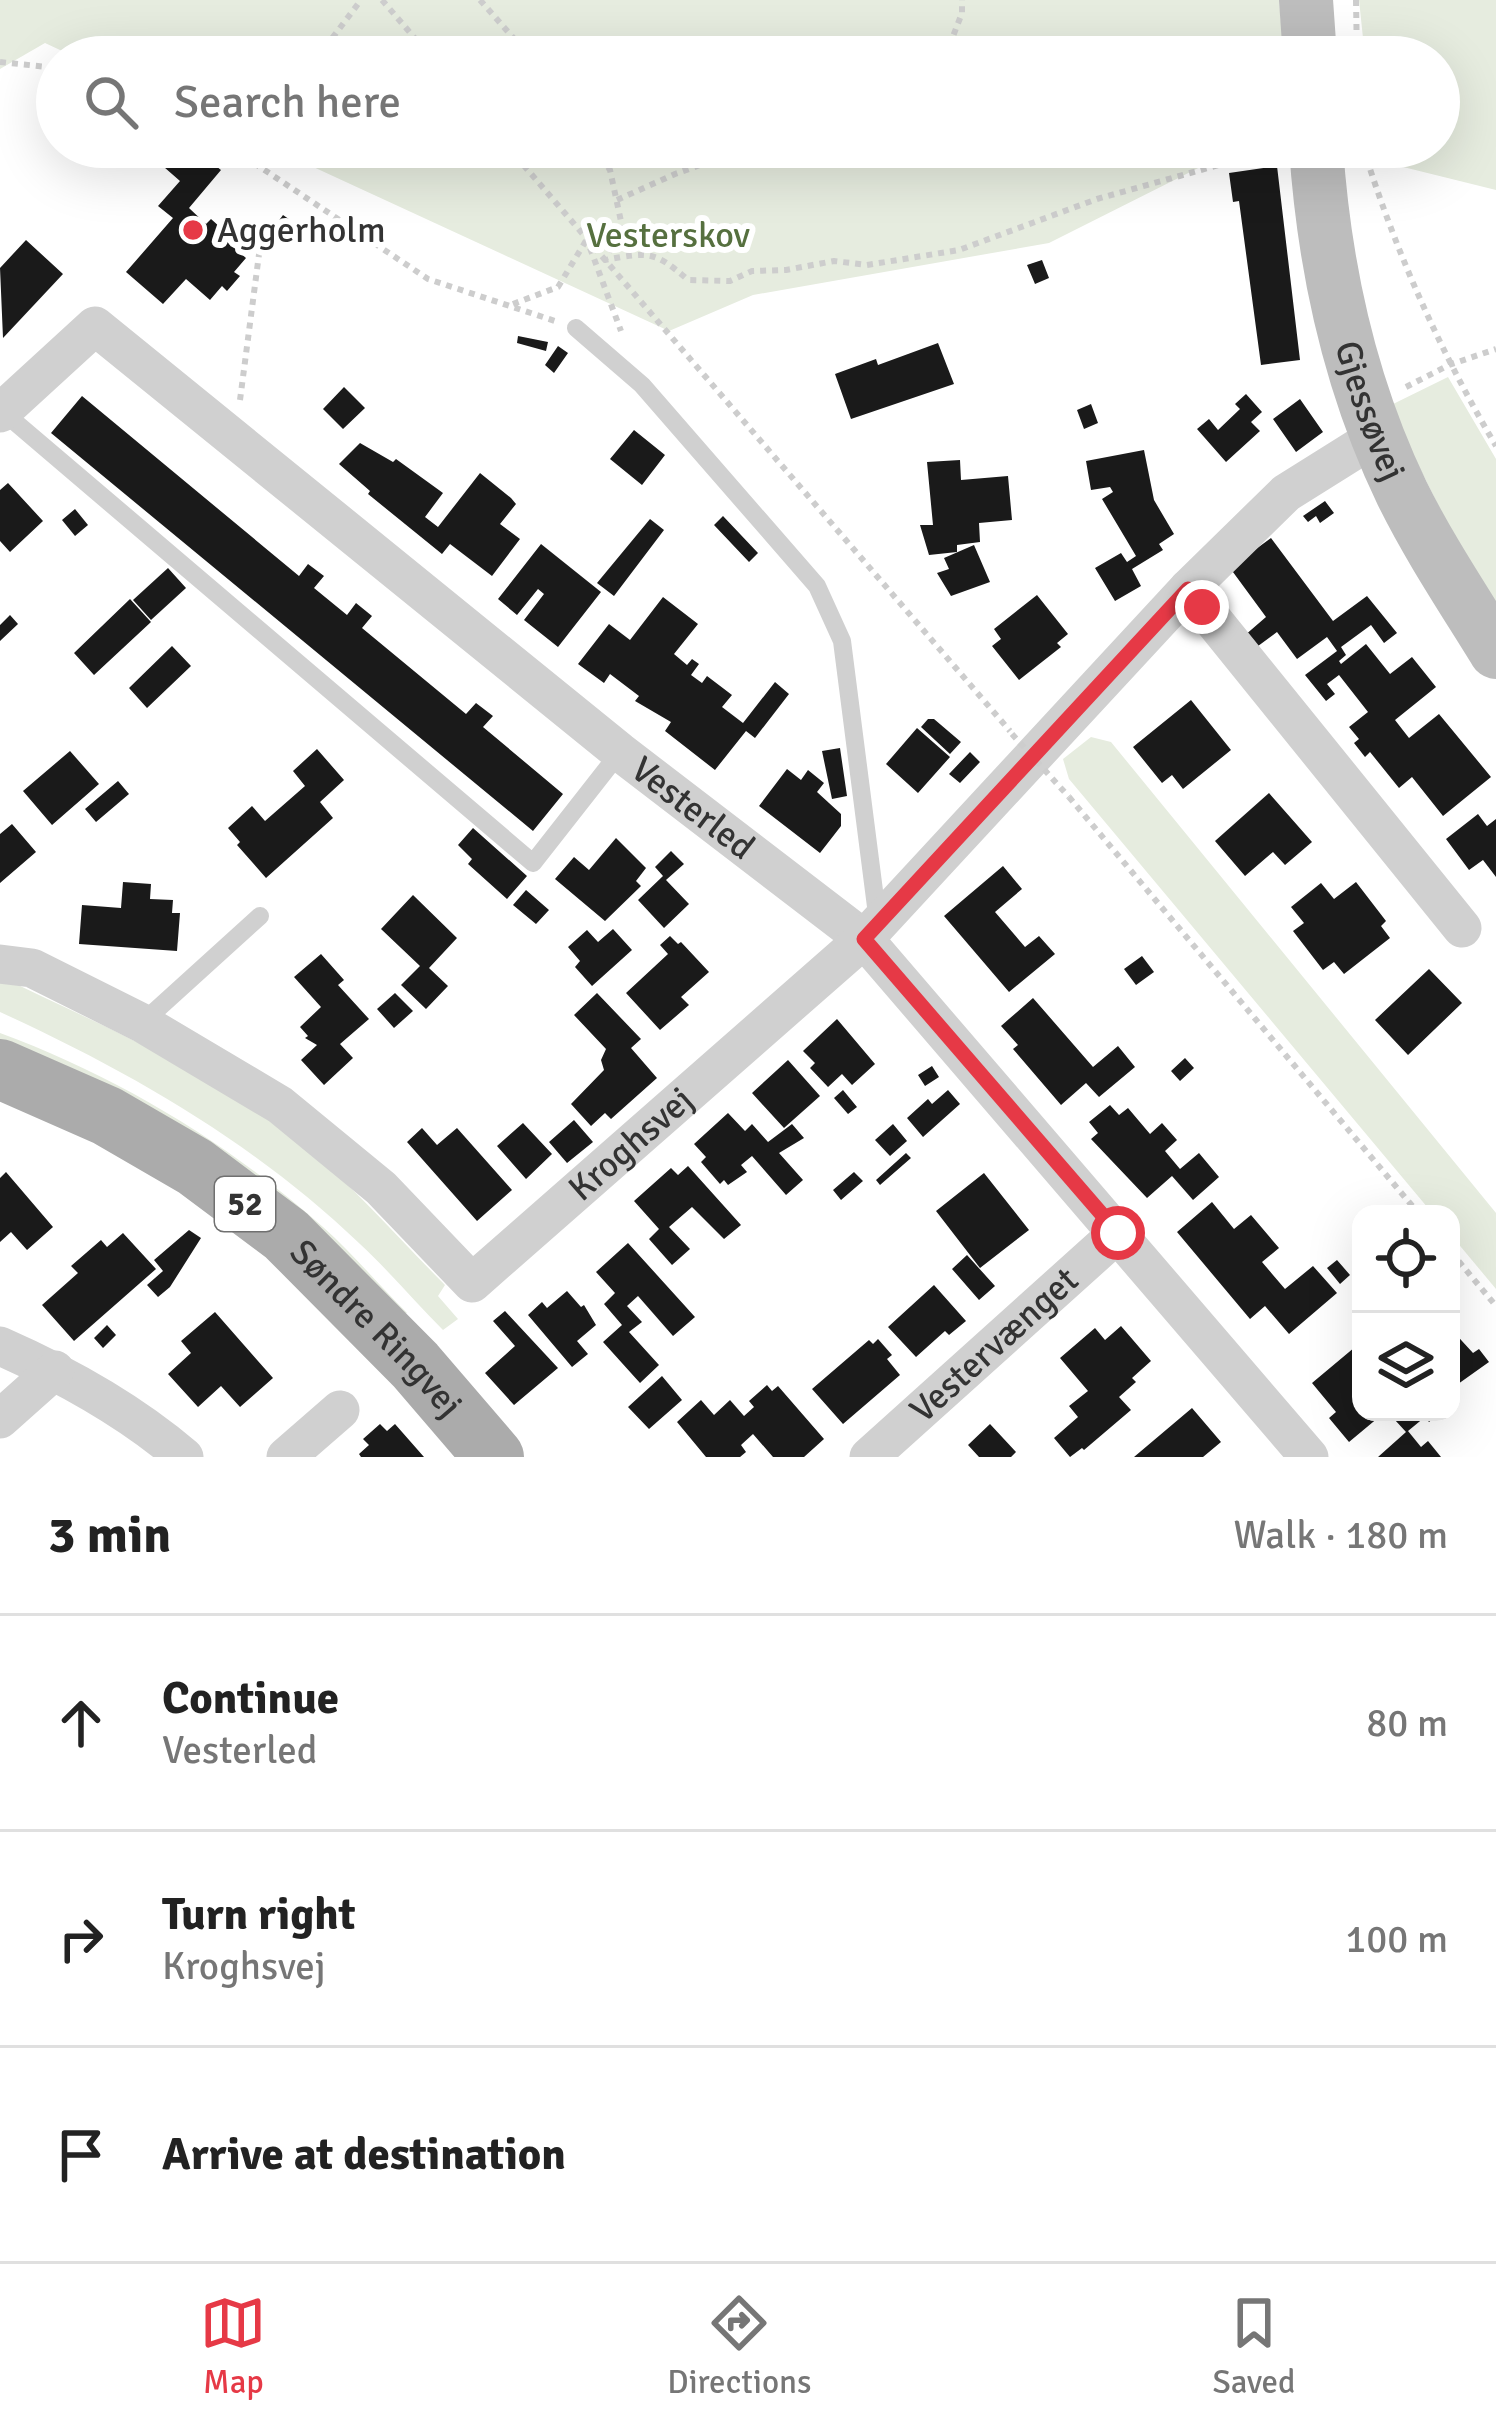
<!DOCTYPE html>
<html lang="en">
<head>
<meta charset="utf-8">
<style>
	body { margin:0; font-family:Signika,sans-serif; background:#f6f6f6; color:#222 }
	.controls { position:absolute; right:36px; bottom:36px; display:grid; overflow:hidden; border-radius:24px; box-shadow:0 12px 48px #0002 }
	.controls button { width:108px; height:108px; display:grid; place-items:center; padding:0; border:0; border-bottom:3px solid #e0e0e0; background:#fff; color:#222; font:60px sans-serif }
	.stop { position:absolute; width:36px; height:36px; margin:-27px; border:9px solid #e63946; border-radius:50%; background:#fff }
	.stop.end { background:#e63946; border-color:#fff; box-shadow:0 3px 12px #0008 }
	.list { margin:0; padding:0; list-style:none }
	h2 { display:flex; justify-content:space-between; align-items:center; height:156px; margin:0; padding:0 48px; font-size:51px }
	h2 small { font-size:39px; font-weight:400; color:#767676 }
	.list li { display:grid; grid-template-columns:78px 1fr auto; gap:36px; align-items:center; box-sizing:border-box; height:216px; padding:0 48px; border-top:3px solid #e0e0e0 }
	.list b { display:block; font-size:45px; white-space:nowrap }
	.list p { margin:0; font-size:39px; white-space:nowrap; color:#767676 }
	.list em { font-size:39px; font-style:normal; color:#767676 }
	.icon { flex:none; width:66px; height:66px; fill:none; stroke:currentColor; stroke-width:2; stroke-linecap:round; stroke-linejoin:round }
	.map { position:relative; flex:none; width:1496px; height:1457px; overflow:hidden }
	.search { position:absolute; background:#fff; box-shadow:0 12px 48px #0002; left:36px; right:36px; top:36px; height:132px; display:flex; align-items:center; gap:30px; box-sizing:border-box; padding:0 42px; border-radius:66px; color:#767676; font-size:45px }
	.sheet { height:804px; background:#fff }
	nav { display:flex; justify-content:space-around; align-items:center; box-sizing:border-box; height:168px; border-top:3px solid #e0e0e0; background:#fff; font-size:33px; color:#767676 }
	nav a { display:grid; justify-items:center; gap:6px }
	nav .on { color:#e63946 }
	.map>svg:first-child { display:block }
	.green { fill:#e6ecdf }
	.building { fill:#1a1a1a }
	.lines { fill:none; stroke-linecap:round; stroke-linejoin:round }
	.path { stroke:#cdcdcd; stroke-width:6; stroke-dasharray:6 6; stroke-linecap:butt }
	.lane { stroke:#d0d0d0; stroke-width:18 }
	.street { stroke:#d0d0d0; stroke-width:39 }
	.secondary { stroke:#bdbdbd; stroke-width:54 }
	.primary { stroke:#ababab; stroke-width:60 }
	.path-bridge { stroke:#cdcdcd; stroke-width:6; stroke-dasharray:6 6; stroke-linecap:butt }
	.route { stroke:#e63946; stroke-width:15 }
	.poi-dot { fill:#e63946; stroke:#fff; stroke-width:4.5 }
	.labels { text-anchor:middle; dominant-baseline:central; stroke-width:12; stroke-linejoin:round; paint-order:stroke }
	.shield { fill:#fff; stroke:#707070; stroke-width:3 }
	.shield-label { font-size:33px; font-weight:bold; fill:#333 }
	.poi-label { font-size:36px; fill:#333; stroke:#fff; text-anchor:start }
	.park-label { font-size:36px; fill:#56703f; stroke:#fff }
	.street-label { font-size:36px; fill:#333; stroke:#fff }
</style>
</head>
<body>
<div class="map">
<svg width="1496" height="1457" viewBox="0 0 1496 1457">
	<rect width="100%" height="100%" fill="#fff"/>
	<path class="green" d="M0 0H1279L1284 57H75L45 43 0 69Z
		M1359 0H1496V190L1375 160 1373 147H1439V57H1365Z
		M270 147H1240L1049 243 753 295 669 331Z
		M1448 377 1496 459V622L1389 406Z
		M1091 737 1111 742 1496 1213V1289L1451 1235V1214H1433L1069 779 1063 759Z
		M0 976C105 1028 216 1072 307 1148 356 1189 400 1240 445 1285L438 1296 458 1319 443 1330C415 1302 389 1271 360 1244 256 1144 131 1072 0 1012Z
		M0 1033C119 1077 228 1143 323 1227 353 1254 379 1285 407 1313L394 1315 0 1046Z"/>
	<path class="building" d="M141 147H192L221 170 189 208 206 224 211 219 230 236 226 241 246 258 234 272 240 276 227 291 222 286 210 300 186 279 163 304 126 272 173 218 158 206 180 181Z
		M1277 166 1300 360 1261 365 1239 201 1233 202 1229 173Z
		M283 215 309 233 301 245 275 226Z
		M26 240 63 274 3 338 0 268Z
		M1042 260 1049 278 1035 284 1027 265Z
		M518 336 548 342 546 351 517 343Z
		M938 343 954 384 851 419 835 374 876 359 878 365Z
		M558 346 568 353 554 373 545 365Z
		M344 387 365 408 343 429 323 409Z
		M1246 394 1262 412 1251 422 1260 431 1226 462 1197 429 1209 419 1218 430 1240 409 1235 404Z
		M82 396 299 576 308 564 324 576 314 588 347 615 356 603 372 616 362 628 466 714 476 703 493 716 483 727 563 794 533 831 51 433Z
		M1300 399 1323 432 1296 452 1273 419Z
		M1091 404 1098 423 1084 429 1077 410Z
		M634 430 665 455 642 485 610 459Z
		M360 443 393 462 396 459 443 493 425 517 438 527 480 473 511 498 516 504 500 524 520 539 492 576 450 544 442 554 368 494 370 491 339 464Z
		M1144 450 1154 500 1174 534 1159 544 1163 550 1132 569 1141 586 1115 601 1095 568 1121 553 1127 562 1136 556 1102 499 1113 492 1110 487 1091 490 1086 461Z
		M960 460 961 480 1008 476 1012 520 979 523 980 542 957 545V552L929 555 920 525H933L927 462Z
		M8 483 43 521 10 552 0 541V490Z
		M1325 501 1334 513 1320 523 1316 516 1308 522 1303 516Z
		M75 509 88 525 75 536 62 520Z
		M723 516 758 553 749 562 714 525Z
		M650 519 664 530 614 596 597 583Z
		M1271 538 1333 621 1367 596 1397 633 1384 643 1371 625 1341 647 1346 655 1339 661 1341 664 1366 644 1390 674 1412 657 1436 687 1395 720 1409 738 1439 714 1491 777 1443 816 1412 777 1399 788 1370 752 1365 757 1354 743 1359 739 1349 727 1368 712 1339 675 1327 684 1335 694 1326 701 1305 675 1337 651 1327 637 1297 659 1277 632 1254 649 1244 636 1266 617 1230 568Z
		M541 544 601 592 558 647 524 620 544 594 538 589 517 615 498 599Z
		M974 545 990 582 951 596 937 573 949 569 944 558Z
		M168 568 186 588 151 620 133 600Z
		M1037 595 1068 634 1057 643 1061 647 1019 680 992 646 1001 639 994 629Z
		M663 597 698 624 674 654 687 665 692 659 699 664 691 675 702 683 707 676 732 695 722 707 743 723 775 682 789 694 755 738 746 731 715 770 665 731 671 722 635 701 639 696 610 674 604 683 578 664 609 624 630 640Z
		M130 599 151 622 94 675 74 653Z
		M10 615 18 624 0 641V625Z
		M172 646 191 666 147 708 129 688Z
		M1191 700 1231 750 1183 789 1172 775 1162 783 1133 747Z
		M928 719H934L961 742 950 754 921 727Z
		M917 728 950 757 918 793 886 764Z
		M840 748 847 796 832 799 822 751Z
		M317 749 344 780 320 802 333 818 266 878 237 845 240 842 228 828 252 806 265 821 305 786 293 771Z
		M70 751 99 784 52 825 23 791Z
		M970 752 980 762 960 783 949 774Z
		M787 769 801 780 808 770 824 783 817 792 841 814V826L820 853 759 806Z
		M118 781 129 794 96 822 85 809Z
		M1269 793 1312 842 1285 865 1273 852 1245 876 1215 841Z
		M1478 814 1487 826 1496 819V877L1483 860 1469 870 1446 839Z
		M12 824 36 852 0 883V834Z
		M473 828 527 876 507 899 468 864 472 859 458 845Z
		M616 838 646 868 636 881 641 886 605 921 555 879 574 857 589 870Z
		M671 851 684 864 666 880 689 904 664 928 638 900 663 876 655 867Z
		M1003 866 1022 889 995 912 1025 947 1039 936 1055 954 1009 992 944 916Z
		M123 882 151 884 150 899 173 900 172 913H180L177 951 79 944 82 905 121 908Z
		M1356 882 1386 921 1381 926 1390 938 1344 974 1334 962 1323 970 1293 931 1304 923 1291 907 1321 883 1334 899Z
		M526 890 549 910 536 924 513 905Z
		M413 895 457 938 429 968 448 986 426 1009 401 985 420 966 381 929Z
		M613 929 632 950 592 986 575 967 580 961 568 947 587 930 598 942Z
		M670 936 678 944 681 942 709 972 681 997 689 1005 660 1030 626 993 668 954 660 945Z
		M321 954 344 980 338 985 369 1019 340 1044 353 1058 324 1085 301 1060 317 1045 305 1038 308 1036 300 1027 321 1007 294 977Z
		M1142 956 1154 972 1136 985 1124 969Z
		M1429 969 1462 1003 1408 1055 1375 1020Z
		M395 993 413 1011 394 1028 377 1009Z
		M597 993 641 1039 631 1048 657 1078 611 1119 605 1113 591 1126 571 1104 604 1070 601 1060 606 1049 574 1015Z
		M1033 998 1093 1067 1118 1046 1135 1067 1099 1097 1086 1083 1061 1105 1013 1049 1018 1045 1001 1026Z
		M837 1019 875 1064 852 1085 842 1074 828 1087 810 1068 815 1063 803 1051Z
		M1185 1058 1194 1068 1180 1081 1171 1071Z
		M788 1060 820 1096 784 1128 752 1093Z
		M932 1066 939 1077 925 1086 918 1075Z
		M843 1090 857 1107 848 1114 834 1098Z
		M948 1090 960 1104 923 1137 907 1118 928 1099 932 1104Z
		M1110 1105 1119 1115 1128 1108 1150 1134 1162 1123 1177 1140 1165 1151 1180 1169 1199 1153 1219 1177 1193 1200 1172 1176 1147 1198 1091 1139 1098 1133 1089 1122Z
		M728 1113 745 1131 752 1124 768 1142 792 1124 804 1138 779 1153 803 1180 786 1195 752 1156 741 1165 747 1172 728 1185 724 1180 720 1184 701 1162 706 1157 694 1144Z
		M574 1120 593 1142 567 1163 549 1142Z
		M523 1123 552 1154 526 1179 497 1146Z
		M893 1124 907 1141 890 1156 875 1140Z
		M422 1128 437 1145 457 1128 512 1190 477 1221 407 1142Z
		M906 1153 911 1158 880 1185 876 1180Z
		M688 1166 741 1225 724 1239 692 1207 669 1227 690 1249 672 1265 649 1239 659 1229 634 1201 671 1168 678 1175Z
		M6 1172 53 1227 27 1250 11 1232 0 1242V1178Z
		M854 1172 863 1181 841 1200 833 1190Z
		M984 1173 1029 1230 980 1268 936 1211Z
		M1212 1202 1234 1229 1251 1215 1279 1248 1262 1262 1285 1289 1313 1266 1337 1293 1289 1334 1265 1306 1250 1319 1177 1232Z
		M189 1230 201 1238 170 1287 158 1297 147 1285 163 1271 154 1260Z
		M123 1233 156 1269 74 1341 42 1305 78 1273 71 1266 101 1240 107 1247Z
		M628 1243 695 1317 673 1336 638 1296 627 1306 642 1322 629 1332 659 1365 640 1383 603 1342 622 1325 604 1304 615 1293 596 1272Z
		M967 1255 995 1286 979 1300 952 1269Z
		M1337 1260 1350 1275 1340 1284 1327 1268Z
		M934 1285 966 1321 949 1335 945 1331 916 1357 888 1327Z
		M567 1291 581 1307 584 1305 596 1325 577 1341 588 1354 572 1367 528 1315 542 1302 547 1308Z
		M505 1311 558 1368 514 1405 485 1373 515 1346 493 1321Z
		M215 1312 273 1378 240 1407 221 1386 198 1407 168 1374 191 1353 181 1341Z
		M107 1325 116 1335 103 1348 94 1338Z
		M1121 1326 1151 1361 1132 1378 1136 1382 1119 1397 1131 1410 1084 1450 1082 1448 1070 1457 1054 1438 1078 1417 1069 1406 1088 1391 1060 1358 1095 1328 1105 1340Z
		M1451 1329 1473 1353 1479 1349 1489 1362 1451 1389Z
		M878 1339 892 1355 887 1359 900 1375 843 1424 812 1389 869 1340 873 1344Z
		M1361 1342V1412H1385L1349 1442 1329 1418 1336 1412 1312 1383Z
		M662 1376 682 1400 649 1429 628 1407Z
		M767 1385 772 1391 778 1386 824 1439 804 1457H773L753 1434 741 1445 746 1452 740 1457H706L677 1422 701 1400 714 1415 730 1400 744 1416 754 1407 749 1401Z
		M1192 1408 1221 1442 1203 1457H1134Z
		M1405 1412H1441L1429 1422 1425 1417 1408 1431 1421 1447 1428 1441 1441 1457H1378L1406 1432 1395 1420Z
		M380 1424 387 1431 395 1424 424 1457H361L359 1454 369 1445 363 1439Z
		M990 1424 1016 1452 1011 1457H979L968 1445Z"/>
	<g class="lines">
		<path class="path" d="M382 0 431 57
			M480 0 530 57
			M1356 0 1357 57
			M318 57 361 0
			M945 57 962 13V0
			M0 62 57 68
			M222 147 254 163 428 279 555 321
			M508 147 1010 731
			M595 147 610 170 622 226 605 260C648 252 654 250 688 280L730 281 752 271 786 270 834 261 867 265 959 250 1097 199 1276 149
			M1363 147C1396 253 1440 351 1496 446
			M254 163 263 147
			M617 200 675 174 750 147
			M590 248 621 331
			M513 304 558 287 587 239
			M1406 387 1449 365 1496 349
			M240 400 261 239
			M1069 797 1419 1214
			M1451 1252 1496 1306"/>
		<path class="lane" d="M576 328 642 385 817 586 842 641 878 922
			M2 411 533 863 620 752
			M142 1023 260 916"/>
		<g class="street">
			<path id="s1" d="M0 413 95 326 620 752 864 939 1309 1457"/>
			<path d="M1188 589 1462 928"/>
			<path id="s2" d="M0 964 32 968 142 1023 280 1105 381 1188 472 1283 864 939 1188 589 1286 493 1377 436"/>
			<path d="M0 1346C66 1375 129 1410 184 1457"/>
			<path d="M0 1419 55 1370"/>
			<path d="M286 1457 340 1410"/>
			<path id="s3" d="M869 1457 1118 1233"/>
		</g>
		<g class="secondary">
			<path d="M1306 0 1310 57"/>
			<path id="s4" d="M1316 147C1324 266 1350 385 1402 493 1429 548 1464 600 1496 652"/>
		</g>
		<path class="primary" id="s5" d="M0 1069 107 1116 195 1167 286 1235 415 1365 494 1457"/>
		<path class="path-bridge" d="M1012 734 1069 797"/>
	</g>
	<g class="lines">
		<path class="route" d="M1118 1233 864 939 1188 589 1202 607"/>
	</g>
	<circle class="poi-dot" cx="193" cy="230" r="12"/>
	<g class="labels">
		<rect class="shield" x="215" y="1177" width="60" height="54" rx="9"/>
		<g class="shield-label">
			<text x="245" y="1204">52</text>
		</g>
		<g class="poi-label">
			<text x="217" y="230">Aggerholm</text>
		</g>
		<g class="park-label">
			<text x="668" y="235">Vesterskov</text>
		</g>
		<g class="street-label">
			<text stroke="none"><textPath href="#s4" startOffset="270">Gjessøvej</textPath></text>
			<text stroke="none"><textPath href="#s1" startOffset="897">Vesterled</textPath></text>
			<text stroke="none"><textPath href="#s2" startOffset="789">Kroghsvej</textPath></text>
			<text stroke="none"><textPath href="#s5" startOffset="462">Søndre Ringvej</textPath></text>
			<text stroke="none"><textPath href="#s3" startOffset="168">Vestervænget</textPath></text>
		</g>
	</g>
</svg>
<div class="controls">
<button><svg class="icon" aria-label="locate" viewBox="0 0 24 24"><circle cx="12" cy="12" r="6"/><path d="M12 2v4M12 18v4M2 12h4M18 12h4"/></svg></button>
<button><svg class="icon" aria-label="layers" viewBox="0 0 24 24"><path d="M12 4l9 5-9 5-9-5zM3 14l9 5 9-5"/></svg></button>
</div>
<div class="stop" style="left:1118px;top:1233px"></div>
<div class="stop end" style="left:1202px;top:607px"></div>
<div class="search"><svg class="icon" aria-label="search" viewBox="0 0 24 24"><circle cx="10" cy="10" r="6"/><path d="M15 15l6 6"/></svg>Search here</div>
</div>
<section class="sheet">
<h2>3 min<small>Walk · 180 m</small></h2>
<ul class="list">
<li><svg class="icon" aria-label="ahead" viewBox="0 0 24 24"><path d="M12 20V5M6 11l6-6 6 6"/></svg><div><b>Continue</b><p>Vesterled</p></div><em>80 m</em></li>
<li><svg class="icon" aria-label="right" viewBox="0 0 24 24"><path d="M7 20v-9h11M14 6l5 5-5 5"/></svg><div><b>Turn right</b><p>Kroghsvej</p></div><em>100 m</em></li>
<li><svg class="icon" aria-label="arrive" viewBox="0 0 24 24"><path d="M6 21V4h12l-3 4 3 4H6"/></svg><div><b>Arrive at destination</b></div></li>
</ul>
</section>
<nav>
<a class="on"><svg class="icon" aria-label="map" viewBox="0 0 24 24"><path d="M3 6l6-2 6 2 6-2v14l-6 2-6-2-6 2zM9 4v14M15 6v14"/></svg>Map</a>
<a><svg class="icon" aria-label="directions" viewBox="0 0 24 24"><path d="M12 3l9 9-9 9-9-9zM9 14v-3h6M13 9l2 2-2 2"/></svg>Directions</a>
<a><svg class="icon" aria-label="saved" viewBox="0 0 24 24"><path d="M7 4h10v16l-5-4-5 4z"/></svg>Saved</a>
</nav>
</body>
</html>
